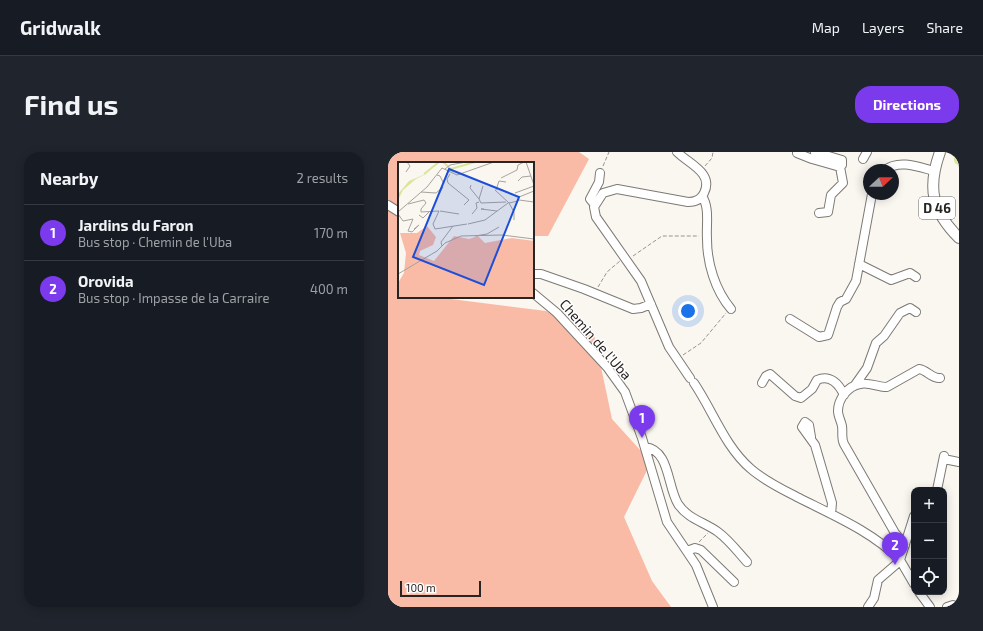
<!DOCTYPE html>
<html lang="en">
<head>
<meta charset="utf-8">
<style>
	body { margin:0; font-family:"Exo 2",sans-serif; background:#20242c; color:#f1f3f6 }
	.controls { position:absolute; right:12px; bottom:12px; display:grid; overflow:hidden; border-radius:8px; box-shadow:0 2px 10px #0003 }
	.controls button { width:36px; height:36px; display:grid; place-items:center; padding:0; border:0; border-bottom:1px solid #363941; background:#171b24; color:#f1f3f6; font:20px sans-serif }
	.compass { position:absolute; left:475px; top:12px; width:36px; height:36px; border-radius:50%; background:#171b24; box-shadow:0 2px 10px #0003; rotate:68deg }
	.scale { position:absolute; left:12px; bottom:10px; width:81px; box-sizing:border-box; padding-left:4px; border:2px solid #272523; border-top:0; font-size:11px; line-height:14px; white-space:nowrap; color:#272523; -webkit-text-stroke:3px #fff; paint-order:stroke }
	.you { position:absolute; left:300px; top:159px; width:14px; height:14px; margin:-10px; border:3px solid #fff; border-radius:50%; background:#1a73e8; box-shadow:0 0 0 6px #1a73e833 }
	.badge { display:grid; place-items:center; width:26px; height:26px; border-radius:50%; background:#7c3aed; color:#fff; font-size:13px; font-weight:700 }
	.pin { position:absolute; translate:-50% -33px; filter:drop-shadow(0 1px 2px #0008) }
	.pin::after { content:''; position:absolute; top:21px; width:14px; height:12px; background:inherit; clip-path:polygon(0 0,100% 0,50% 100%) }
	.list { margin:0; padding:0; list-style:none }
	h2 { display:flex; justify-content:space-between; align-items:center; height:52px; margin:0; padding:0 16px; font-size:17px }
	h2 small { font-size:13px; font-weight:400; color:#9ea1a6 }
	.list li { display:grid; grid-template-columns:26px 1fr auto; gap:12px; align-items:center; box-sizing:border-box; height:56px; padding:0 16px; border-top:1px solid #363941 }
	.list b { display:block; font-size:15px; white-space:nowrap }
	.list p { margin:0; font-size:13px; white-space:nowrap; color:#9ea1a6 }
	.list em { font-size:13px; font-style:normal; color:#9ea1a6 }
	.icon { flex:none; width:22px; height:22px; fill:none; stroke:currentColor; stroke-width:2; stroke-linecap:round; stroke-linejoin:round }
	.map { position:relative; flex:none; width:571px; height:455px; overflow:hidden; border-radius:16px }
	header { display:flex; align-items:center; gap:24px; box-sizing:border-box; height:56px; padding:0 20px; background:#171b24; border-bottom:1px solid #363941 }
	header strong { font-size:19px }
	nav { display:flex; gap:22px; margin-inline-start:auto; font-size:14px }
	.intro { display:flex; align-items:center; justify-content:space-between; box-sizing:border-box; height:96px; padding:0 24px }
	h1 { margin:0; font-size:28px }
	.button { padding:10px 18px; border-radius:16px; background:#7c3aed; color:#fff; font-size:14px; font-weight:700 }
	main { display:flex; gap:24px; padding:0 24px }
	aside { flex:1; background:#171b24; border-radius:16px; box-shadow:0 2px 10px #0003 }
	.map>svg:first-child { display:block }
	.green { fill:#f9baa6 }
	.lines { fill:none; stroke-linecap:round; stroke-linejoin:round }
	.river { stroke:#dae59a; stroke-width:10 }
	.minor-casing { stroke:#7d7974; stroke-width:10 }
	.major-casing { stroke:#7d7974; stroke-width:12 }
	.path { stroke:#989591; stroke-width:1; stroke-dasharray:4 2; stroke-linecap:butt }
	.minor { stroke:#fff; stroke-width:8 }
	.major { stroke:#fff; stroke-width:10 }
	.labels { text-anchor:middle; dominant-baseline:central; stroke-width:3; stroke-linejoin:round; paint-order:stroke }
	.shield { fill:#fff; stroke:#686665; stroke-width:1 }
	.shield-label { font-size:13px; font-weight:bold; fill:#272523 }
	.street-label { font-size:14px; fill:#272523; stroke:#fff }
	.inset-river { fill:none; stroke:#dae59a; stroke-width:2 }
	.inset-road { fill:none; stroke:#a6a29e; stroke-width:1 }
	.view { fill:#1d4ed8; fill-opacity:0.15; stroke:#1d4ed8; stroke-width:2 }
	.inset-edge { fill:none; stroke:#272523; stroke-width:2 }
</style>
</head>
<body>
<header>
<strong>Gridwalk</strong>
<nav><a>Map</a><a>Layers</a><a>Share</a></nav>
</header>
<div class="intro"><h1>Find us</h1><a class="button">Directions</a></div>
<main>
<aside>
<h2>Nearby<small>2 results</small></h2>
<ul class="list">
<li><span class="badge">1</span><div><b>Jardins du Faron</b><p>Bus stop · Chemin de l'Uba</p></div><em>170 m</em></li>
<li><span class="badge">2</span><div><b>Orovida</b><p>Bus stop · Impasse de la Carraire</p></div><em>400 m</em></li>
</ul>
</aside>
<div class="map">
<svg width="571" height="455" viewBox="0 0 571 455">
	<rect width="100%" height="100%" fill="#faf6f0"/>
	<path class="green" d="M0 0H191L201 7 160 84H145V11H11V145H59L63 147 158 159 206 182 224 267 263 310 236 365 264 429 283 455H0Z"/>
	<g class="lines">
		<path class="river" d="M571 3V8"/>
		<g class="minor-casing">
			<path id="minor" d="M289 0C301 12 326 21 316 41 313 48 306 50 300 50L229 37 215 41 206 55 208 65 253 129 281 195 302 226
				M409 1 424 7 452 15 454 13V8L427 0
				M475 7 479 0
				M497 18C511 7 531 15 546 19
				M314 44C322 56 318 73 319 87 319 111 327 138 343 157
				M0 53 11 60
				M207 53 202 47 211 30 212 21
				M431 61 440 60 443 43 455 31 452 15
				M471 112 503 128 522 121 528 125
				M145 122H153L196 137 245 157 253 156 263 152
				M145 141 169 161 219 215 237 240 254 286 279 370 308 413 325 455
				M402 167 431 185 440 183 449 155 452 150 458 147 468 129 484 42
				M306 231C325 259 337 295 363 317 378 330 396 338 413 347 447 364 486 381 512 408
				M374 231 378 224 382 222 407 244 413 246 424 237 429 228C442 222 451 232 456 243
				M467 233 479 216 488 191 496 184 512 161 522 156 528 160
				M423 285 421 273 417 270 414 275 427 293 444 351 443 362
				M257 295C282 298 279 334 290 352 300 367 316 370 330 380 341 388 350 400 359 410
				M556 307 571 310
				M549 338 556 304
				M526 364 512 408 526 432
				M517 393 507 381 456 292C453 286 455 281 454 274 453 269 450 264 450 259 450 247 460 234 472 232 481 230 490 235 499 235L531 217C539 218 544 227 552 226
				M299 399 307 396 313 398 346 430
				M531 440 542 455
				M480 455 486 446 490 428 512 409
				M559 455 565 453 569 455"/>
		</g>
		<g class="major-casing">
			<path id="major" d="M552 0C539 36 544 59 571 86"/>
		</g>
		<path class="path" d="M215 14 221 0
			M317 14 324 6 325 0
			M245 104 274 84H311
			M210 135 219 120 232 109
			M295 203 313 191 338 161
			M311 390 320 381"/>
		<use href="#minor" class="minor"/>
		<use href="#major" class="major"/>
	</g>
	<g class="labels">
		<rect class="shield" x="531" y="45" width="36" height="22" rx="3"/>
		<g class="shield-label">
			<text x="549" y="56">D 46</text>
		</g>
		<g class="street-label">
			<text transform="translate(208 187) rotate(49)">Chemin de l'Uba</text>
		</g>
	</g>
	<g transform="translate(10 10)">
		<rect width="136" height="136" fill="#faf6f0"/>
		<path d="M29 64 38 75 35 83 22 89 21 93 36 99 56 74 71 77 80 74 87 81 114 76 136 79V136H0V121L6 111 8 91 2 71H19Z" fill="#f9baa6"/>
		<path d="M32 10 18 17 5 28 0 38V32L11 19Z" fill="#dae59a"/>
		<path class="inset-river" d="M45 0 53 7 77 0M26 12 41 0"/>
		<path class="inset-road" d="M128 0 136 23M47 7 52 3 68 0M8 10 12 4 9 0M52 12 49 17 50 21 71 38 66 43M39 13 42 14 46 22M103 16 119 8 120 3 126 0M120 19 124 15 133 14M73 23 72 26 81 37M85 24 81 37 83 41 108 40M97 28 111 41 120 39 121 35 136 29M98 28 101 19 108 20M23 30 38 31 45 25 41 32M117 31 136 24M121 38 136 40M111 41 116 50V58M10 42 26 38 28 41 23 47V50L41 49 35 62 37 67 69 62M86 47H83L99 49M42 49 61 52M0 50 29 25 44 6 59 13 96 0M0 52 5 59 15 57 10 69 14 70 21 63 16 67M74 52 79 46 78 41 81 40M21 53 25 56 31 50M70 62 87 58 110 41M77 74 89 72 101 65M44 84 43 80 55 64M0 112 39 89 47 81 63 74 104 73 136 77"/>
		<path class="view" d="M51 7 121 35 86 123 15 95Z"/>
		<rect width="136" height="136" class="inset-edge"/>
	</g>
</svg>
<div class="controls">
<button>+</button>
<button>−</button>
<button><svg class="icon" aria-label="locate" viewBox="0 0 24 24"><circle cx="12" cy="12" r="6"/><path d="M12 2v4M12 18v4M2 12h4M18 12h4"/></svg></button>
</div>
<svg class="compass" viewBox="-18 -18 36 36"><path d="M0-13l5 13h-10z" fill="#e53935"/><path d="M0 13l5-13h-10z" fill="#9ea1a6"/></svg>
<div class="scale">100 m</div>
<div class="you"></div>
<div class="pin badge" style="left:254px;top:286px">1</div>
<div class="pin badge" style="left:507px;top:413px">2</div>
</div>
</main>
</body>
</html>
